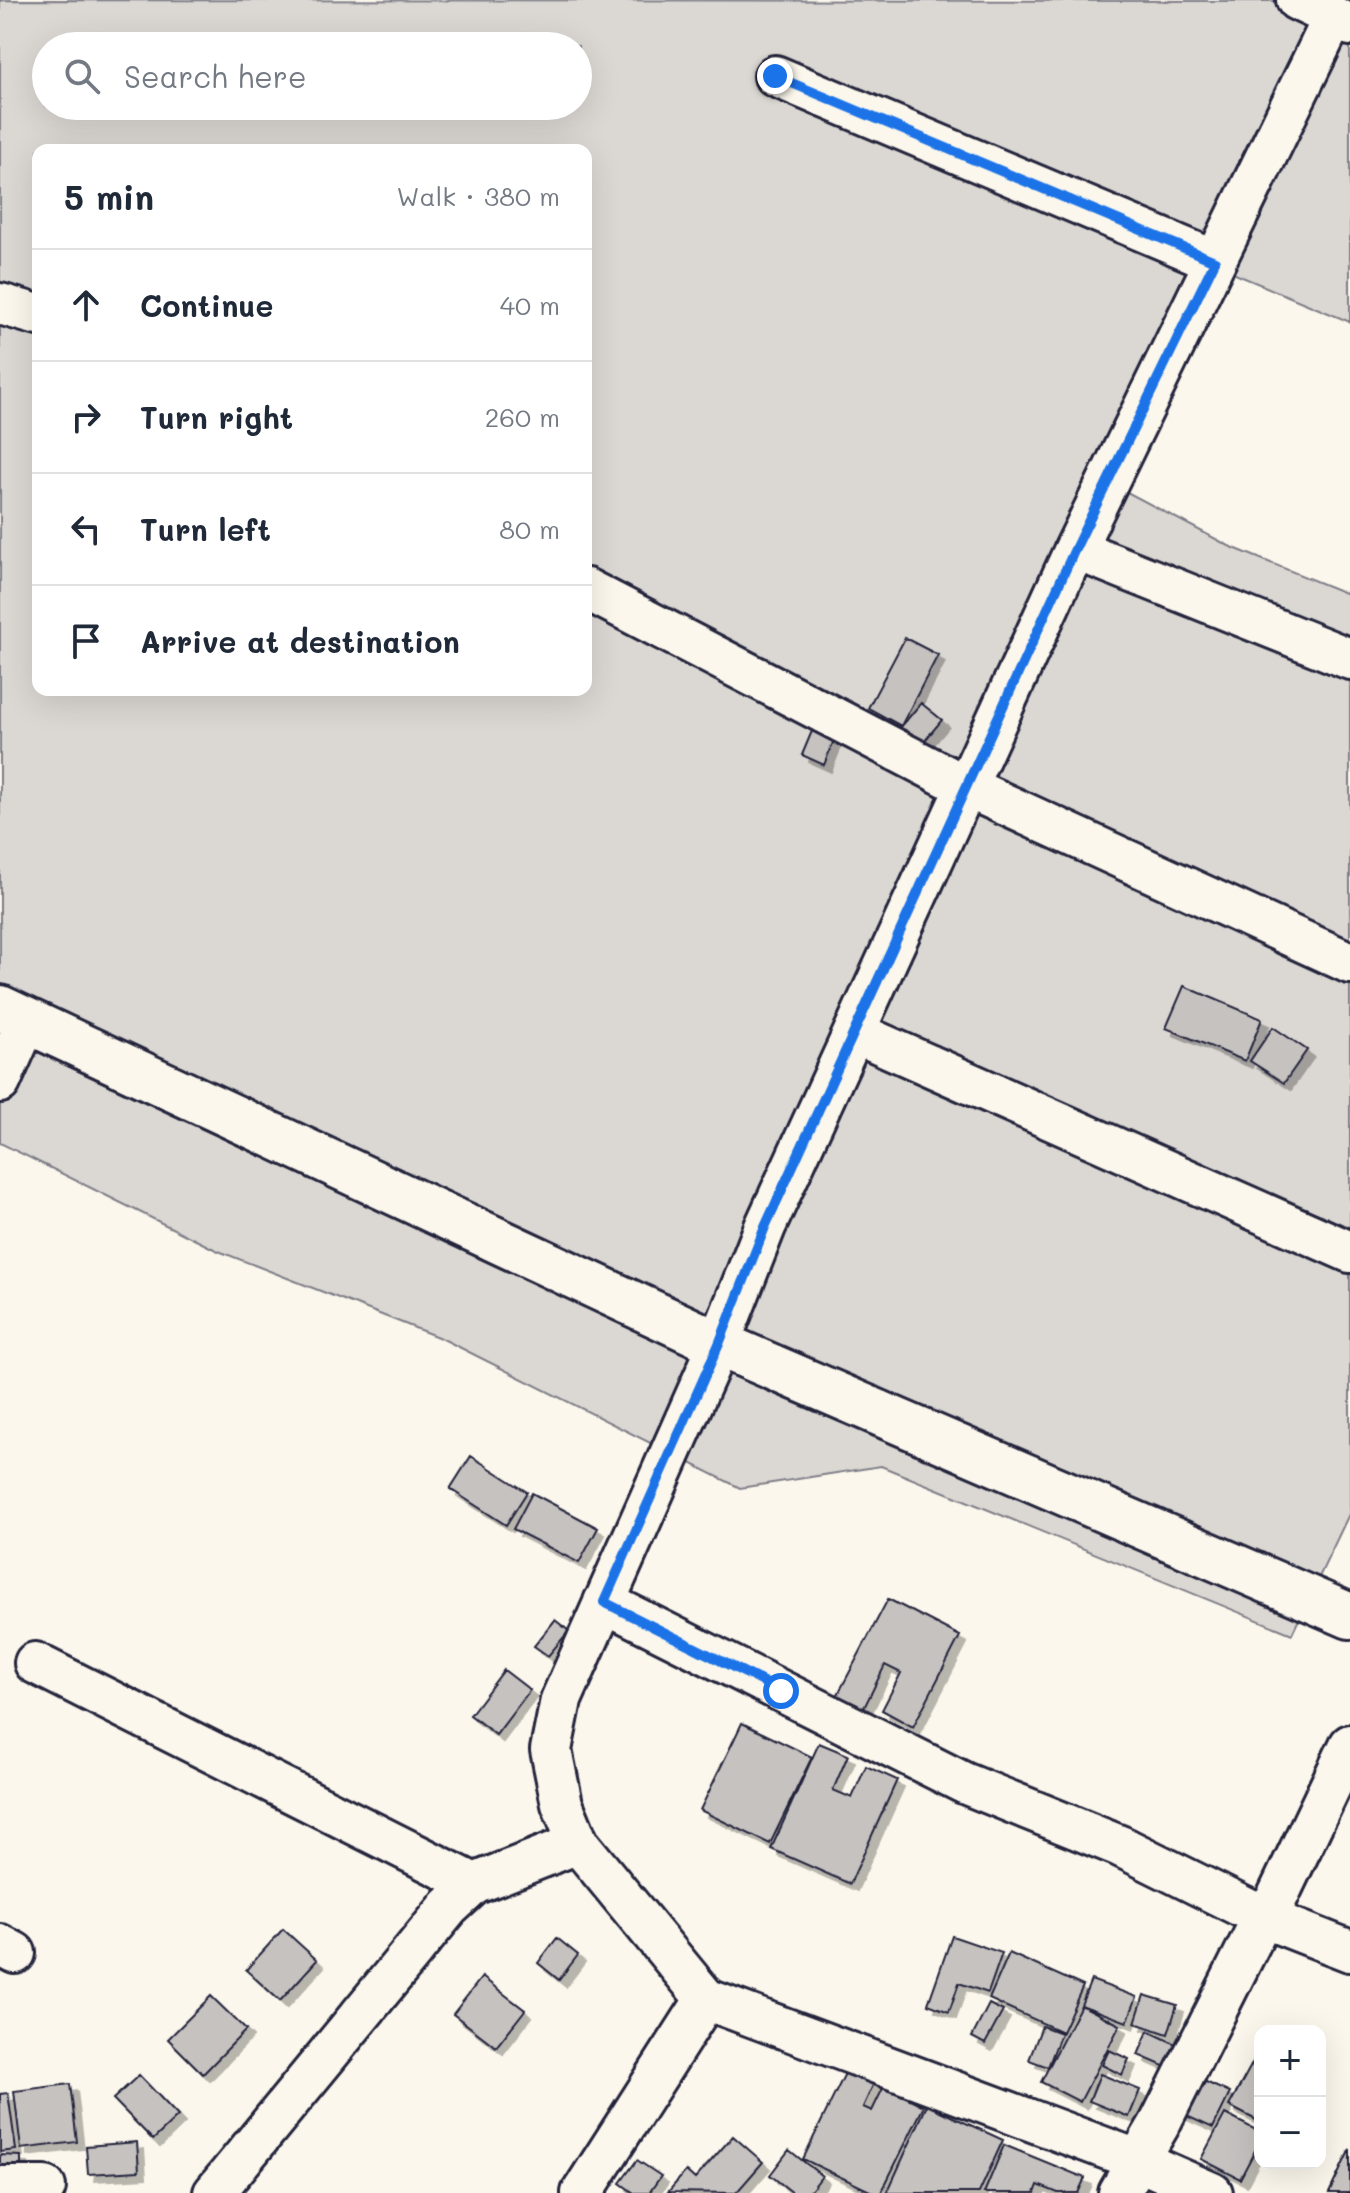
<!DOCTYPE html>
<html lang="en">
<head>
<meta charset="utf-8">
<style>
	body { margin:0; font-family:Mali,sans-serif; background:#f2f2f3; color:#1f2937 }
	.controls { position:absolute; right:24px; bottom:24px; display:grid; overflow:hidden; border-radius:16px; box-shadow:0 8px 32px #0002 }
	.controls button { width:72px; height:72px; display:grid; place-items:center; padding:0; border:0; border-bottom:2px solid #e0e1e3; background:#fff; color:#1f2937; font:40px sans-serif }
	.stop { position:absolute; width:24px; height:24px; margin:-18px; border:6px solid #1a73e8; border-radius:50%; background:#fff }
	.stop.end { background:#1a73e8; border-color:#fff; box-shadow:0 2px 8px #0008 }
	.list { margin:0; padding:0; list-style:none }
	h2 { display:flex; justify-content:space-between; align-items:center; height:104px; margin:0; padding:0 32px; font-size:34px }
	h2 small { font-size:26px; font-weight:400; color:#747a83 }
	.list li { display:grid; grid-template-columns:52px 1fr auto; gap:24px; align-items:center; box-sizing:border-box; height:112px; padding:0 32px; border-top:2px solid #e0e1e3 }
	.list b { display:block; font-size:30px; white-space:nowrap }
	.list em { font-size:26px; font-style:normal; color:#747a83 }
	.icon { flex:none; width:44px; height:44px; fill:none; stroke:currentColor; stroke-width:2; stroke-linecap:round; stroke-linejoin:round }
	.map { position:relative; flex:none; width:1350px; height:2193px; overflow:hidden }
	.search { position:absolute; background:#fff; box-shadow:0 8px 32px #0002; left:32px; top:32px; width:560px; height:88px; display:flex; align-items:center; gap:20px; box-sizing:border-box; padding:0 28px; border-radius:44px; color:#747a83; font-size:30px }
	.panel { position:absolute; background:#fff; box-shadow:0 8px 32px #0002; left:32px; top:144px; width:560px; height:552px; border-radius:16px }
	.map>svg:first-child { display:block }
	.green { fill:#dbd8d3; stroke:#7e7d87; stroke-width:2; fill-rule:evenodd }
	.building { fill:#c6c2c0; stroke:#22223b; stroke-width:2; filter:url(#shadow) }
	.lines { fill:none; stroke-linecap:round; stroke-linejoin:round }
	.minor-casing { stroke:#22223b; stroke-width:46 }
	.tertiary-casing { stroke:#22223b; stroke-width:50 }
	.minor { stroke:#fbf7ec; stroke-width:40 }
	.tertiary { stroke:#fbf7ec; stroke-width:44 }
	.route { stroke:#1a73e8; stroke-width:10 }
</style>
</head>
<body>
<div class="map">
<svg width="1350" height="2193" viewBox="0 0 1350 2193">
	<defs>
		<filter id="shadow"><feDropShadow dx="7" dy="7" stdDeviation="0" flood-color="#0004"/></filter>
	</defs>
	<rect width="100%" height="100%" fill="#fbf7ec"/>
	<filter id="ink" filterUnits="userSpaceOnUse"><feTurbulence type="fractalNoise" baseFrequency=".0125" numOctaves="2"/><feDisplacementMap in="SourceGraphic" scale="16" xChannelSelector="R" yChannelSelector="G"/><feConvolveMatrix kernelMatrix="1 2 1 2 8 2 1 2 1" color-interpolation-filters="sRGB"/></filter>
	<g filter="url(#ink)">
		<path class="green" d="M0 0 1350 1V322L1228 271 1108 482 1229 546 1350 595V1512L1292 1634 881 1466 740 1488 443 1339 216 1250 0 1143ZM46 46H578V106H46ZM38 150H586V690H38Z"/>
		<path class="building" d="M905 638 938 655 901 726 868 708Z
			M921 703 942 720 921 745 900 728Z
			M812 731 834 740 824 765 802 755Z
			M1184 986 1262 1019 1245 1061 1166 1028Z
			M1273 1027 1307 1050 1284 1083 1250 1061Z
			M471 1456 527 1492 506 1525 450 1489Z
			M532 1493 598 1528 579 1563 513 1529Z
			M888 1599 960 1636 913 1727 882 1710 901 1673 885 1665 863 1710 837 1696Z
			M555 1620 569 1631 548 1656 534 1646Z
			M504 1670 530 1690 496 1735 470 1715Z
			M742 1723 812 1757 770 1844 700 1810Z
			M819 1743 848 1755 833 1790 852 1798 866 1766 897 1780 850 1884 771 1849Z
			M283 1929 317 1960 280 2001 246 1970Z
			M952 1936 1002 1953 988 1993 959 1983 949 2012 928 2004Z
			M557 1938 578 1955 559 1980 538 1963Z
			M1009 1953 1083 1986 1062 2032 989 1999Z
			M482 1977 525 2010 496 2047 453 2014Z
			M1091 1980 1137 1997 1127 2022 1081 2005Z
			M1144 1995 1177 2005 1168 2034 1135 2023Z
			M211 1996 246 2030 203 2074 168 2039Z
			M989 2004 1003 2011 985 2044 972 2037Z
			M1081 2005 1120 2025 1080 2102 1041 2082Z
			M1042 2026 1061 2033 1048 2067 1029 2060Z
			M1148 2031 1178 2045 1168 2068 1138 2055Z
			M1109 2050 1129 2059 1122 2075 1102 2065Z
			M1254 2060 1260 2063V2122L1229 2106Z
			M848 2067 875 2081 863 2107 872 2111 884 2086 924 2106 881 2193H874L803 2159Z
			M1100 2074 1140 2090 1129 2117 1089 2101Z
			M139 2075 178 2116 153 2140 113 2099Z
			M1197 2078 1230 2093 1213 2128 1180 2113Z
			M70 2084 77 2142 21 2149 14 2091Z
			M8 2093 16 2150 0 2152V2094Z
			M927 2105 1003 2140 979 2193H887Z
			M1225 2114 1260 2132V2141L1240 2179 1201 2159Z
			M733 2136 763 2162 736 2193 668 2192 686 2171 695 2179Z
			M137 2142 139 2171 88 2174 86 2146Z
			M1004 2145 1085 2178 1078 2193H1058L1038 2185 1035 2193H984Z
			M1350 2149V2193H1329Z
			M789 2150 822 2176 809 2193H793L770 2175Z
			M0 2155 21 2156V2170H0Z
			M637 2160 661 2176 649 2193H634L620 2183Z"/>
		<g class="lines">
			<g class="minor-casing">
				<path id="minor" d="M1297 0 1350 25
					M775 76 1215 261
					M0 304 38 315
					M1075 549 1334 17
					M586 589 967 787 1350 963
					M854 1032 1350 1252
					M0 1082 27 1021
					M604 1602 964 1783 1120 1846 1263 1917 1350 1951
					M35 1663 474 1884
					M0 1945 15 1953
					M706 1999 1137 2160 1212 2193
					M0 2187H45
					M214 2193 449 1907 474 1884 578 1843
					M582 2193 706 1999 578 1843 562 1804 551 1750 561 1700 719 1344 765 1227 1075 549 1350 659
					M1119 2193 1159 2125 1263 1917 1276 1900 1350 1745"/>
			</g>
			<g class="tertiary-casing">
				<path id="tertiary" d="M0 1008 719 1344 1350 1616"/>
			</g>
			<use href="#minor" class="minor"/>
			<use href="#tertiary" class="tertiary"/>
		</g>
	</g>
	<g class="lines" filter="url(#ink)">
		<path class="route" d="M775 76 1215 261 1075 549 765 1227 719 1344 604 1602 781 1691"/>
	</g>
</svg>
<div class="controls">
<button>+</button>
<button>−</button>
</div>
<div class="stop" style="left:781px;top:1691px"></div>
<div class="stop end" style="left:775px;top:76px"></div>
<div class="search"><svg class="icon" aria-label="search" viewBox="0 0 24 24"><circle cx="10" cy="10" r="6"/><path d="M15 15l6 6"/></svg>Search here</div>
<section class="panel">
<h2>5 min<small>Walk · 380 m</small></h2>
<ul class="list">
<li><svg class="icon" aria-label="ahead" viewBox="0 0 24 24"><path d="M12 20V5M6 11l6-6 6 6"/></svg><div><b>Continue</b></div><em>40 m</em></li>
<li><svg class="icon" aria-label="right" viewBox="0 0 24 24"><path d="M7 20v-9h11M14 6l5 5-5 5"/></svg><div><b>Turn right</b></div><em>260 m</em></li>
<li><svg class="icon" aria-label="left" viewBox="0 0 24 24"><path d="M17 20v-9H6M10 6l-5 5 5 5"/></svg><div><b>Turn left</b></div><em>80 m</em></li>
<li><svg class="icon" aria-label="arrive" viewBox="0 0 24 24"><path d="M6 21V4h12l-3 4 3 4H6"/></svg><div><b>Arrive at destination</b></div></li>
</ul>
</section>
</div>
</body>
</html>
